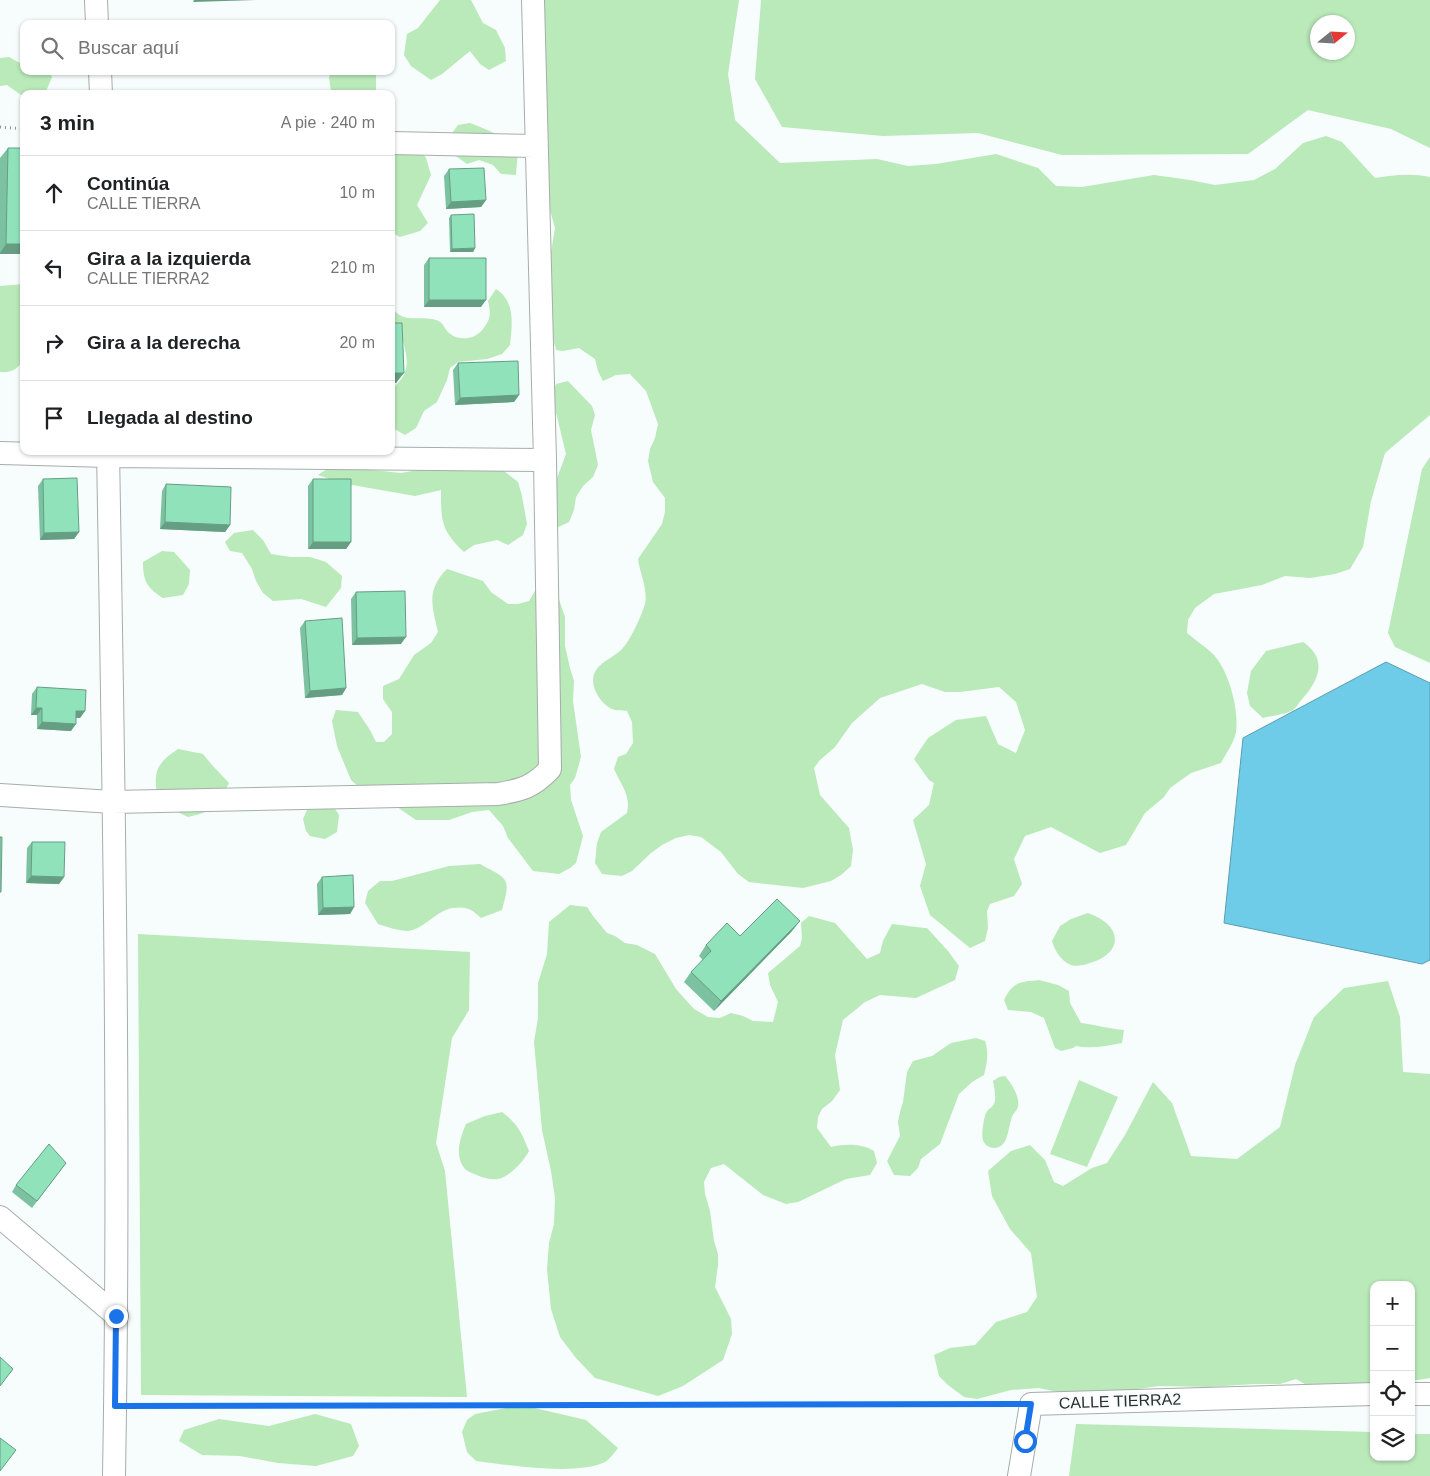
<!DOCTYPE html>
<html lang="es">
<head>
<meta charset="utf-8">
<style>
	body { margin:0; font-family:Arial,sans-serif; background:#f6f6f6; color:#202124 }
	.controls { position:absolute; right:15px; bottom:15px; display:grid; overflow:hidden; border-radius:10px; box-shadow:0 1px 4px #0004 }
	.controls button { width:45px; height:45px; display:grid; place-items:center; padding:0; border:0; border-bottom:1px solid #e0e0e0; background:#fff; color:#202124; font:25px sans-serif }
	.compass { position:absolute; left:1310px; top:15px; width:45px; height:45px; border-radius:50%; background:#fff; box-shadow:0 1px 4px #0004; rotate:72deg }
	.stop { position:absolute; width:15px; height:15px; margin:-11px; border:4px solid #1a73e8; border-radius:50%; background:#fff }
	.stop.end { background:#1a73e8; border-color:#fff; box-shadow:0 1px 5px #0008 }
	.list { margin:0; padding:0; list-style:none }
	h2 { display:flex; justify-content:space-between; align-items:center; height:65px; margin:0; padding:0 20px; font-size:21px }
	h2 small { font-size:16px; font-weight:400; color:#757577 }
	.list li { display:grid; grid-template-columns:32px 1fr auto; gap:15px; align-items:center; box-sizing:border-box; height:75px; padding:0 20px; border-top:1px solid #e0e0e0 }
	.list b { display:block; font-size:19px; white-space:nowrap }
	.list p { margin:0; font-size:16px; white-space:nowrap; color:#757577 }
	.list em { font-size:16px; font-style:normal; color:#757577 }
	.icon { flex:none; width:28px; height:28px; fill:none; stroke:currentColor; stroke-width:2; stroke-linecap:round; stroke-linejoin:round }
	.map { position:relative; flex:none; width:1430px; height:1476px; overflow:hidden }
	.search { position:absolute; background:#fff; box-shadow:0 1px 4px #0004; left:20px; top:20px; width:375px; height:55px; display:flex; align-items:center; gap:12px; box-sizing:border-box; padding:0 18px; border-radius:10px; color:#757577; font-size:19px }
	.panel { position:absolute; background:#fff; box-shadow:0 1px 4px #0004; left:20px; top:90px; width:375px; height:365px; border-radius:10px }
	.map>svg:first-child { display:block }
	.green { fill:#bae9ba; fill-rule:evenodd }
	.water { fill:#6ecce8; stroke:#5a9db0 }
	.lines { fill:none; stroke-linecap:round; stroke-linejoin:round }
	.street-casing { stroke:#a6adab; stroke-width:24 }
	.path { stroke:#8f9393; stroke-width:3; stroke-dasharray:1 4; stroke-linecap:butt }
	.street { stroke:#fff; stroke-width:22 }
	.wall { fill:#7cc2a1 }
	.shaded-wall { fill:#659e83 }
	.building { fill:#90e2bb; stroke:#659e83 }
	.route { stroke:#1a73e8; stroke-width:6 }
	.labels { text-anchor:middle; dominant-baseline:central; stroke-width:4; stroke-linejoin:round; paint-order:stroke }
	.street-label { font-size:16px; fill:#2d2f2f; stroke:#f6fdfc }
</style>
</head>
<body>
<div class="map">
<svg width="1430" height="1476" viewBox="0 0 1430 1476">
	<rect width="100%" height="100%" fill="#f6fdfc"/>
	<path class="green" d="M440 0H471L483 23 496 30 505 48 506 61 489 70 480 64 470 51 442 74 431 80 411 66 404 55 407 34 418 28Z
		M533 0H739L728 74 735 120 780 163 877 159 908 166 936 164 996 154 1038 168 1056 186 1082 187 1154 175 1190 180 1215 185 1254 180 1275 169 1303 143 1326 136 1342 142 1375 178C1394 175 1411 173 1430 177V415L1385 453 1371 501 1363 547 1350 569 1335 574 1310 578 1285 576 1262 585 1214 594 1195 608 1188 620 1187 633C1195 640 1206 647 1214 655 1229 672 1239 709 1236 732 1234 743 1226 753 1221 763L1191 773 1170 788 1164 797 1145 813 1126 845 1100 853 1051 827 1025 836 1014 859 1022 884 1014 896 990 904 987 911 988 928 985 941 970 948 930 915 920 886 926 864 913 820 929 805 934 783 929 780 914 759 928 738 956 720 986 716 998 744 1016 753 1025 730 1016 702 999 687 960 692H945L922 684 880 698 852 723 835 747 819 761 814 768 820 795 849 828 853 850 851 866 841 875 831 881 803 888 749 882 738 874 721 852 701 837 689 835 676 838 662 845 651 853 632 871 622 876 602 874 595 863 597 843 601 832 627 813C631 795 621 785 614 769L618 757 626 754 633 743 632 722 627 711C622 710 616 711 612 709 600 703 590 687 594 674 598 663 612 658 620 651 630 642 641 617 645 604 648 589 640 574 638 559L662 524 665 512V498L653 482 648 461 650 449 655 438 658 424 646 391 630 374 616 375 603 381 598 371 595 359 579 348 563 351 556 350 543 301 555 228 542 181Z
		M761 0H1430V148L1391 129 1308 110 1248 154 1062 155 978 133 883 136 782 127 755 79ZM1318 22H1348V52H1318Z
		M9 57 20 63 24 62V71H49L52 77 45 94H24V97L7 85 0 86V58Z
		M331 71H376V94H336L331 91 329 78Z
		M470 123C485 129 512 138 517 154 518 160 516 168 516 175L501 174 493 165 479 160 467 164 450 152 447 140 458 125Z
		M412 139 426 158 431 175 417 205 428 223 420 231 400 237 391 232V142Z
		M24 284V359C18 369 12 373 0 372V286Z
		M496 289C516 302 512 325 510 345L502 354 487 359 458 362 450 368 447 380 437 402 424 411 416 428 405 435 391 427V390C415 369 406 356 400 329L391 326V306C402 324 415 316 432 319 444 321 442 326 449 333 459 342 476 339 483 329 491 319 491 313 488 301Z
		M568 381 592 406 595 415 591 430 598 465 593 477 583 486 576 497 574 510 569 522 554 529 550 497 566 454 552 396 556 384Z
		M1430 457V663L1395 647 1388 633 1422 469Z
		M340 460 363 469 401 473 452 464 500 468 518 482 522 496 527 524 523 535 508 545 497 540 474 545 464 552C441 530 441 521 441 490L415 496 341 483 318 475Z
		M253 530 263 540 271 554 291 557H310L326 562 342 576 341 588 326 607 301 599 273 601 263 593 256 581 252 569 242 553 230 551 225 542 234 533Z
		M162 551 174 552 190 570 189 584 183 595 163 598C147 588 143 581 143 562Z
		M447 569 483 581 491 592 508 604H518L529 601 539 584 554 585 565 617V646L570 668 574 681 573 701 581 757 575 778 570 785 571 800 583 836 576 863 570 868 559 874 533 871 508 838 503 826 489 810 472 812 449 820H416L378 794 360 788 351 780 337 746 332 721 336 710 358 712 370 730 376 742H384L392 734V712L383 699V686L399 679 414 655 431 643 438 632C432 606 426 590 447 569Z
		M1303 642C1327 658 1320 679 1303 698 1300 701 1297 707 1293 710 1287 714 1271 716 1263 718L1250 706 1247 693 1251 671 1266 651Z
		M178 749 203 754 212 765 229 783 218 807 200 814 188 817C180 813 170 809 164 803 159 799 156 792 156 786 154 767 163 759 178 749Z
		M315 802 332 804 339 815 337 832 325 839 310 836 306 831 303 819 307 810Z
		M480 864C509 880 511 877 502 910L481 918C472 909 466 906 453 908 436 910 425 929 408 931 399 931 387 927 378 924L365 903 368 891 380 881H392L449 866Z
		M570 905 587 907 593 916 607 933 615 936 625 943 637 945 655 954 676 989 694 1009 708 1017 720 1018 731 1013 743 1016 753 1021 773 1022 778 1002 770 985 768 973 800 946 802 938 801 923 809 916 835 923 867 959 880 953 883 941 892 924 924 928H927L948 951 959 966 955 980 916 998 880 995 865 1002 843 1020 835 1055 840 1090 832 1101 822 1109 818 1117 817 1128 831 1147C845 1144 861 1143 874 1151L877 1163 870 1175 846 1179 798 1202 786 1204 763 1195 724 1164 711 1168 704 1182 705 1194 710 1211 714 1241 718 1254V1265L715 1287 731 1319 732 1334 723 1360 683 1386 658 1396 595 1378 576 1358 560 1337 551 1309 547 1269 549 1243 554 1224 555 1198 551 1171 542 1130 534 1042 538 1018V983L547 954 549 922Z
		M1088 913C1121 924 1126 952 1090 963 1085 965 1076 967 1071 965 1061 961 1055 951 1052 941L1060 926 1071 919Z
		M138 934 470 952 469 1010 452 1038 436 1143 445 1171 467 1397 141 1395Z
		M1039 980 1058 985 1069 991 1070 1003 1081 1023C1096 1025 1110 1029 1124 1030L1122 1043C1106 1046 1092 1049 1076 1046L1073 1048 1061 1051 1055 1048 1044 1018 1031 1012 1008 1010 1004 1000C1013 981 1021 982 1039 980Z
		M1388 981 1400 1017 1403 1072 1430 1074V1378L1411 1381V1285H1374V1388L1317 1391 1296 1379 1280 1384H1254L1209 1387 1159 1386 1131 1390 1119 1393H1062L1039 1388 1011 1390 977 1399 964 1397 948 1385 939 1376 934 1355 950 1348 975 1345 996 1322 1027 1312 1037 1297 1031 1253 1010 1229 992 1196 988 1171 1011 1151 1030 1145 1045 1160 1054 1182 1063 1186 1092 1168 1107 1163 1125 1135 1153 1082 1172 1103 1191 1156 1237 1159 1280 1127 1295 1065 1314 1017 1344 988Z
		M976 1038 985 1041C989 1053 987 1063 984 1075L972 1082 959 1094 940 1144 921 1159 918 1168 910 1176 894 1175 887 1161 900 1136 898 1122 900 1112 903 1102 907 1072 913 1061 932 1056 951 1043Z
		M1005 1076C1012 1084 1020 1097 1018 1107 1017 1111 1013 1113 1012 1117 1009 1124 1009 1132 1006 1139 1004 1144 1000 1148 994 1148 990 1148 984 1145 983 1140 981 1135 984 1117 986 1113 989 1108 994 1107 995 1101 996 1095 994 1087 993 1081L999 1077Z
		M1079 1080 1118 1097 1087 1167 1050 1154Z
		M502 1112C519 1125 521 1132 529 1151 524 1161 509 1177 498 1179 492 1180 484 1178 479 1176 475 1174 468 1172 465 1169 454 1156 460 1138 466 1124L485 1116Z
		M522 1405 586 1420 618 1448C614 1453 610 1459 605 1462 576 1476 509 1465 476 1461L467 1452 462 1432 467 1420 475 1414Z
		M315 1414 351 1424 359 1446 353 1456 316 1466 278 1463 240 1456 202 1455 179 1441 184 1430 219 1419 269 1426Z
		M1076 1424 1374 1432V1457H1411V1434H1430V1476H1069Z"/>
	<path class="water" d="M1386 662 1430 683V960L1422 964 1224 923 1243 738Z"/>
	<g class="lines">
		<g class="street-casing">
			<path id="street" d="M96 0 97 24
				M100 71 101 94
				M391 143 536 146
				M108 451C114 793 120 1135 114 1476
				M0 453 108 456 545 460
				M0 795 113 802 498 794C522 790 533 787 550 769L545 460 533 0
				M0 1217 117 1316
				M1411 1394H1430
				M1019 1476 1031 1404 1374 1394"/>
		</g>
		<path class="path" d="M0 127 24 129
			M141 1406 1005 1404"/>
		<use href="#street" class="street"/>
	</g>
	<path class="wall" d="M8 148H24V254H0V158Z
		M449 169 486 200 481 207 446 209 444 176Z
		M451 215 475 248 473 252H450L449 218Z
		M429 258 481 307H424V265Z
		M458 363 519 395 514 402 455 405 453 370Z
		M43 479 79 532 74 539 40 540 38 486Z
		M313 479 351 542 346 549H308V486Z
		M166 484 230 525 225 532 160 529 162 491Z
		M356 592 401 644 352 645 351 599Z
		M305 621 346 688 342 695 305 698 300 628Z
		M37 687 85 711 80 718H76L71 731 37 729V715H31L32 694Z
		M32 842 64 877 59 884 26 883 27 848Z
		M322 877 354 907 350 914 318 915 317 884Z
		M792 931 714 1011 684 982 691 972 703 960 699 956 706 945 740 936Z
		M66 1163 32 1208 12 1192 16 1185Z"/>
	<path class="shaded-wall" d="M194 0H256L193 2Z
		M486 200 481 207 446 209 451 202Z
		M6 244H24V254H0V253Z
		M475 248 473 252H450L452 249Z
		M429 300H486L481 307H424Z
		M391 373H404L396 383H391Z
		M519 395 514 402 455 405 460 398Z
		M165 522 230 525 225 532 160 529Z
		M79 532 74 539 40 540 44 533Z
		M313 542H351L346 549H308Z
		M406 637 401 644 352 645 357 638Z
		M346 688 342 695 305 698 310 691Z
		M36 708H42L37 715H31Z
		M76 711H85L80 718 71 717Z
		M42 722 76 724 71 731 37 729Z
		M31 876 64 877 59 884 26 883Z
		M354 907 350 914 318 915 323 908Z
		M800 921 792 931 714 1011 721 1001Z"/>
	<path class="building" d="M8 148H24V244H6Z
		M484 168 486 200 451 202 449 169Z
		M474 214 475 248 452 249 451 215Z
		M429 258H486V300H429Z
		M391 323H402L404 373H391Z
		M518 361 519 395 460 398 458 363Z
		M77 478 79 532 44 533 43 479Z
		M313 479H351V542H313Z
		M166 484 231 487 230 525 165 522Z
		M405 591 406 637 357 638 356 592Z
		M342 618 346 688 310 691 305 621Z
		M37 687 86 690 85 711H76V724L42 722V708H36Z
		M0 837H2L1 892H0Z
		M32 842H65L64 877 31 876Z
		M353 875 354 907 323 908 322 877Z
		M777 899 800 921 721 1001 691 972 711 951 706 945 727 923 740 936Z
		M49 1144 66 1163 37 1201 16 1185Z
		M0 1357 13 1369 0 1386Z
		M0 1438 16 1450 0 1471Z"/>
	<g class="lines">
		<path class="route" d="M116 1316 115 1406 1031 1404 1025 1441"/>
	</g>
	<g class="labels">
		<g class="street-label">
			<text transform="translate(1120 1401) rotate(-2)">CALLE TIERRA2</text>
		</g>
	</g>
</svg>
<div class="controls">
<button>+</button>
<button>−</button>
<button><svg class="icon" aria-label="locate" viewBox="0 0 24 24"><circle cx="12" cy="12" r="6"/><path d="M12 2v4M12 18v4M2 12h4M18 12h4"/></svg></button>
<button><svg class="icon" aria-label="layers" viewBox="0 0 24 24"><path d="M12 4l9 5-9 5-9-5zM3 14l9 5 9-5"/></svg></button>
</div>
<svg class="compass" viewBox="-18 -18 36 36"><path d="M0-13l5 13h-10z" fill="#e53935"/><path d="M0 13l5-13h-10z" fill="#757577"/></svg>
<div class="stop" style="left:1025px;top:1441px"></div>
<div class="stop end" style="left:116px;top:1316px"></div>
<div class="search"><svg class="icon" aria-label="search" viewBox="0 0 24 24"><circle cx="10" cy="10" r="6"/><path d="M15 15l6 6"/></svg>Buscar aquí</div>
<section class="panel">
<h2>3 min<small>A pie · 240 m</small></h2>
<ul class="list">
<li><svg class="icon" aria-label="ahead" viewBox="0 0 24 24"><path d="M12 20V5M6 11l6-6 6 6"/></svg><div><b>Continúa</b><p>CALLE TIERRA</p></div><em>10 m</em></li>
<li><svg class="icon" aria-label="left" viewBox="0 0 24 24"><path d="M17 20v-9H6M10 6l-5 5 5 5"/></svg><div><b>Gira a la izquierda</b><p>CALLE TIERRA2</p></div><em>210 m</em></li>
<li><svg class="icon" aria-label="right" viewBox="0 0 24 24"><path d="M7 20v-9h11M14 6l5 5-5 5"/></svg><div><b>Gira a la derecha</b></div><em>20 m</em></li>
<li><svg class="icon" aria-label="arrive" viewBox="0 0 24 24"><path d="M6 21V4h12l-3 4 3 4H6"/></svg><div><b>Llegada al destino</b></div></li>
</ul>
</section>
</div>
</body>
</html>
